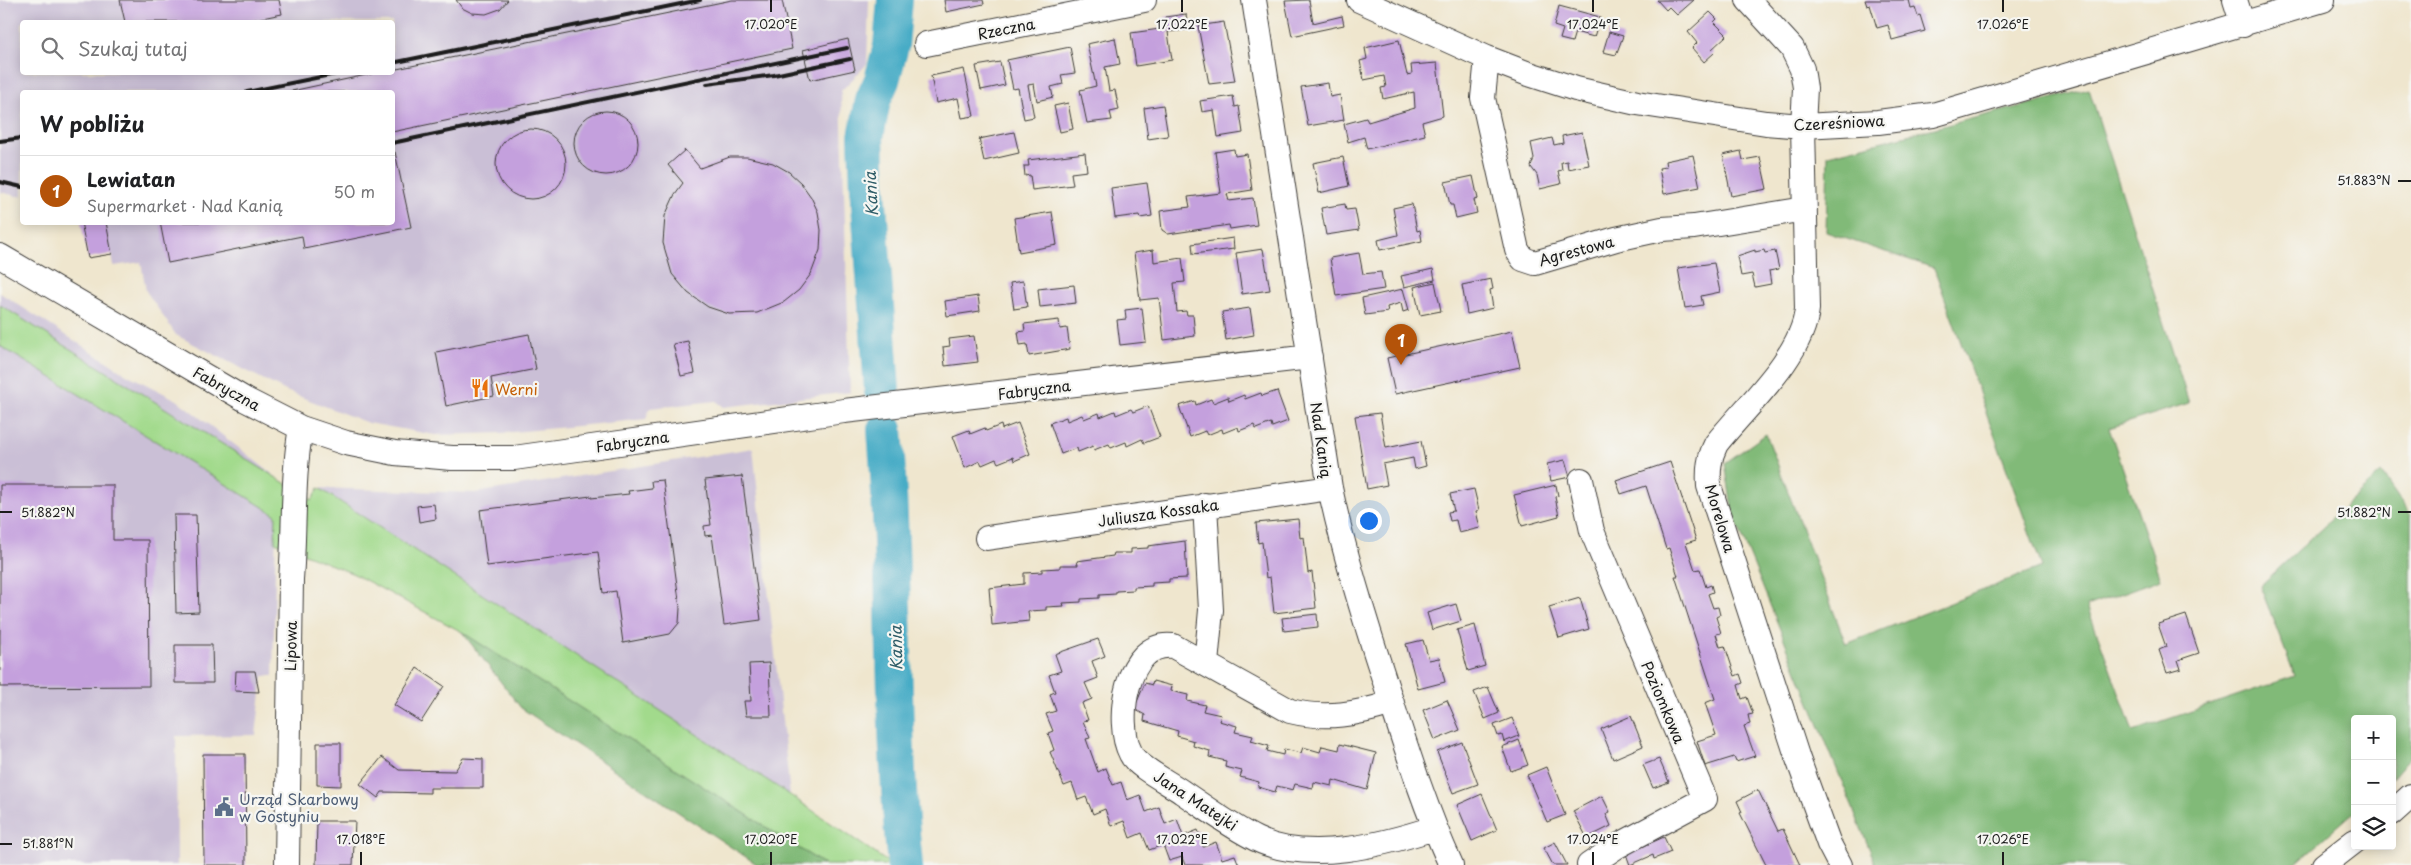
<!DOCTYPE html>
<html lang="pl">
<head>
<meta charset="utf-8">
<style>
	body { margin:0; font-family:"Playpen Sans",sans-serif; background:#f2f2f2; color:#202124 }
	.controls { position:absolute; right:15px; bottom:15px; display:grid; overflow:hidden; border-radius:5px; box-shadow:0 2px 12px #0003 }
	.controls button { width:45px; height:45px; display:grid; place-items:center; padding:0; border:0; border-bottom:1px solid #e0e0e0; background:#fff; color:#202124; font:25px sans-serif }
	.you { position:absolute; left:1368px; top:520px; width:18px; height:18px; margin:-12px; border:4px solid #fff; border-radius:50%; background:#1a73e8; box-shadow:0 0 0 8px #1a73e833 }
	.badge { display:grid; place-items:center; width:32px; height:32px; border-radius:50%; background:#b45309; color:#fff; font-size:16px; font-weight:700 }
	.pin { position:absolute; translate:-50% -41px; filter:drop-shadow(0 1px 2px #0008) }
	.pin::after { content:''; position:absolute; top:26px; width:18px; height:15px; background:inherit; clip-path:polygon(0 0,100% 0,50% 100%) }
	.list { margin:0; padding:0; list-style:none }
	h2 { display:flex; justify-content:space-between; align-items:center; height:65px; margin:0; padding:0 20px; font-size:21px }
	h2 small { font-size:16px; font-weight:400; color:#757577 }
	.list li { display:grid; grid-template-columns:32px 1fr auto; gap:15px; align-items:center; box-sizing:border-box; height:70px; padding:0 20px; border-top:1px solid #e0e0e0 }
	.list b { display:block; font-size:19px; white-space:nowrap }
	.list p { margin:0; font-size:16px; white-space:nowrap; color:#757577 }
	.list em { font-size:16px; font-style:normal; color:#757577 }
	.icon { flex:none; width:28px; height:28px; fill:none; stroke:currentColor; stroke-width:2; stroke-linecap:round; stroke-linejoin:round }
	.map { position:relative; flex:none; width:2411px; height:865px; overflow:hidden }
	.search { position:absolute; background:#fff; box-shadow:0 2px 12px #0003; left:20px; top:20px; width:375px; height:55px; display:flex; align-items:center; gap:12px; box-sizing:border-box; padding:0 18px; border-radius:5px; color:#757577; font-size:19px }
	.panel { position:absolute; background:#fff; box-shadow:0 2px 12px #0003; left:20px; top:90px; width:375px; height:135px; border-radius:5px }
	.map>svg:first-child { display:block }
	.industrial { fill:#cabfd6; fill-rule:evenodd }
	.green { fill:#a2da8c; stroke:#5f7b54 }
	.forest { fill:#81ba78; stroke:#4e6b4a }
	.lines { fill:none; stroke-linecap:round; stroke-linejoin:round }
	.river { stroke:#46acc6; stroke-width:36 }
	.building { fill:#c4a0dd }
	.minor-casing { stroke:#3c3a37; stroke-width:26 }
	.minor { stroke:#fff; stroke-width:24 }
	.rail { stroke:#1c1c1c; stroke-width:4 }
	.ticks { fill:none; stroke:#1c1c1c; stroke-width:2 }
	.labels { text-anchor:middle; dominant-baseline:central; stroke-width:4.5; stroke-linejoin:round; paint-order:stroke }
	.street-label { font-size:15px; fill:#1c1c1c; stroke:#f6f6f2 }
	.food-label { font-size:15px; fill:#c56008; stroke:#f6f6f2; text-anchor:start }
	.service-label { font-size:15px; fill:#4e5e75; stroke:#f6f6f2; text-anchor:start }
	.water-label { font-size:16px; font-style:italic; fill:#2f5d68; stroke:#f6f6f2 }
	.ticks-label { font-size:12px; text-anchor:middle; fill:#1c1c1c; stroke:#f6f6f2; stroke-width:4.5; stroke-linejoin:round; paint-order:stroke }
</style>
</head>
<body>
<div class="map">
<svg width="2411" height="865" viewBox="0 0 2411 865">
	<rect width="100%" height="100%" fill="#f6f6f2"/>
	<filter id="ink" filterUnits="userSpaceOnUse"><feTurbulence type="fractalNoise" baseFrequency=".02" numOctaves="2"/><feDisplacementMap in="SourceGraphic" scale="10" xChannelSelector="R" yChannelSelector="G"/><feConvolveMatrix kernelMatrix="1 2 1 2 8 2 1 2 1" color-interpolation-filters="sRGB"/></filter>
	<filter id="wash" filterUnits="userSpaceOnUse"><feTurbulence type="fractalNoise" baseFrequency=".0096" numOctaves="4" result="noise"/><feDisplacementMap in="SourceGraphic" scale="20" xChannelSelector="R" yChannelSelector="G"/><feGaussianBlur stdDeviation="1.12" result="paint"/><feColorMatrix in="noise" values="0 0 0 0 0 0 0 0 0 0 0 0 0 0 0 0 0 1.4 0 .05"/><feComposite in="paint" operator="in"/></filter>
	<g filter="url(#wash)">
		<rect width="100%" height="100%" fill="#efe6ce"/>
		<path class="industrial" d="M0 0H869L867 64 841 91 850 392 724 407 716 401 650 408 646 419 567 427 502 433 435 435 368 423 286 391 176 335 146 291 141 262 114 266 106 223 392 222V92H22V196H17L0 192ZM22 22H392V72H22Z
			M0 293 128 375 177 400 280 480 276 515 273 676H263L256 735 176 736 177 865H0Z
			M753 448 790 795 319 488 475 493Z"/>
		<path class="green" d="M0 305 312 500 319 488 790 795 892 865H825L462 632 354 574 275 542 276 515 0 346Z"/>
		<path class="forest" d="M2089 89 2189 403 2109 428 2161 579 2087 606 2133 731 2295 676 2260 586 2381 473 2411 516V756L2392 778V719H2355V811L2294 865H1876L1733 514 1725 463 1766 434 1846 644 2042 567 1934 268 1826 232 1828 155Z
			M462 632 825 865H758L521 708Z"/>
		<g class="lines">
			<path class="river" d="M882 391 868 189 866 137 873 100 882 80 891 46 895 0
				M885 430C897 575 890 721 905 865"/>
		</g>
		<g id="blocks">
			<path class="building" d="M120 0H279L282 14 242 22H125Z
				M456 0H508L500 9 486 14 472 13 462 8Z
				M732 0H782L792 49 392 132V92H287L380 72H392V70Z
				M944 0H983L984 4 946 12Z
				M1309 0 1313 23 1342 16 1344 25 1292 36 1285 1Z
				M1657 0H1694L1677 15 1669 7 1666 10Z
				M1865 0H1909L1911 8 1915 7 1918 16 1920 15 1925 31 1892 40 1888 25 1877 28 1870 5 1867 6Z
				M1559 6 1600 17 1594 37 1575 32 1572 42 1560 39 1563 29 1554 26Z
				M1710 12 1717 19 1714 22 1727 35 1711 50 1714 53 1704 62 1692 48 1697 43 1688 32Z
				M1186 14 1188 30 1168 32 1172 60 1136 66 1131 33 1167 28 1165 17Z
				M1224 22 1235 81 1209 84 1198 26Z
				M1609 32 1623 36 1616 55 1603 52Z
				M1115 38 1120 64 1105 67 1109 91 1115 90 1119 110 1110 112 1112 120 1087 123 1080 90 1096 86 1087 44Z
				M848 39 855 70 810 80 803 50Z
				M1399 40 1407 75 1412 74 1411 65 1437 63 1443 116 1422 122 1425 135 1367 149 1364 137 1348 142 1344 124 1366 118 1368 122 1415 108 1414 92 1383 99 1381 88 1386 87 1384 76 1364 80 1360 61 1367 59 1365 48Z
				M1070 47 1075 73 1061 75 1063 84 1051 87 1053 97 1037 101 1034 84 1028 85 1034 117 1024 119 1018 88 1013 89 1007 60Z
				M1000 62 1005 85 981 90 976 66Z
				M964 69 974 116 962 118 958 98 936 103 931 76Z
				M1328 83 1330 97 1340 95 1344 120 1308 126 1301 87Z
				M1233 96 1235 107 1239 106 1243 133 1218 137 1214 110 1202 112 1200 101Z
				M1068 103 1073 129 1060 132 1054 106Z
				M1163 105 1168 136 1148 139 1144 108Z
				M574 143a32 32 0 1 1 64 0a32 32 0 1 1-64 0Z
				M496 164a35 35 0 1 1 70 0a35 35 0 1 1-70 0Z
				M1014 132 1019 153 984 161 979 139Z
				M1582 132 1589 165 1568 169 1567 161 1561 162 1562 170 1558 171 1561 184 1540 189 1537 175 1531 167 1534 158 1531 143 1552 138 1554 145 1563 143 1562 136Z
				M1234 149 1235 156 1247 154 1252 190 1227 194 1229 201 1253 198 1257 225 1230 229 1229 225 1168 234 1162 230 1160 211 1190 207 1188 197 1221 193 1215 152Z
				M685 150 700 168 730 157H747L773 163 789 172 801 183 811 197 818 212 821 230 820 250 811 274 799 290 784 302 757 313 729 314 708 307 688 293 672 274 663 243 665 216 675 194 683 183 668 165Z
				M1741 151 1743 160 1760 157 1767 189 1731 196 1723 155Z
				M392 152H395L411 227 304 249 302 236 168 263 160 222H392Z
				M1085 153 1087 171 1071 173 1073 185 1032 190 1030 175 1025 176 1024 166H1029L1028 160Z
				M1693 155 1700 187 1664 194 1659 168 1666 167 1665 161Z
				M1343 157 1349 186 1319 193 1313 163Z
				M1473 176 1478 199 1474 200 1477 213 1456 218 1453 205H1450L1445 182Z
				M1147 183 1152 216 1140 218 1139 215 1115 218 1111 188Z
				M1345 204 1346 210 1355 209 1359 230 1326 235 1321 208Z
				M1412 204 1417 231 1420 230 1422 241 1380 250 1378 240 1398 235 1393 208Z
				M1052 212 1057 245 1019 252 1014 218Z
				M81 222H106L112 254 88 258Z
				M1233 238 1234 249 1193 254 1192 244Z
				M1263 249 1270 290 1242 294 1236 253Z
				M1153 250 1154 262 1182 258 1185 282 1174 283 1177 312 1186 311 1187 315H1193L1195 336 1164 340 1159 298 1140 300 1134 253Z
				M1755 250V252L1764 250 1765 253 1775 251 1779 269 1769 271 1771 284 1755 287 1752 274 1741 276 1737 256Z
				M1359 253 1363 274 1381 272 1384 289 1336 296 1330 258Z
				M1714 263 1720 292 1701 296 1703 305 1685 308 1678 268Z
				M1433 269 1435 280 1404 287 1401 276Z
				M1491 279 1493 289 1490 290 1493 308 1467 314 1462 285Z
				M1023 281 1027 307 1014 309 1010 283Z
				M1435 282 1441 311 1420 315 1414 287Z
				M1074 285 1076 303 1040 307 1038 289Z
				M1403 289 1409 310 1403 312 1401 303 1387 307 1388 312 1365 315 1362 298Z
				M978 296 980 311 947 316 945 301Z
				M1142 308 1146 342 1120 345 1117 320 1126 319 1125 310Z
				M1250 308 1254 335 1226 340 1222 312Z
				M1059 320 1060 329 1067 328 1070 349 1029 356 1027 344 1020 345 1018 332 1025 331 1024 324Z
				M1512 331 1520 367 1395 394 1387 358Z
				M529 334 536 369 491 378 494 396 446 406 436 352Z
				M974 336 978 362 945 366 943 347 950 346 949 339Z
				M688 341 695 373 681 376 673 344Z
				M1277 391 1288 421 1272 427 1271 423 1256 429 1254 425 1239 431 1238 427 1223 433 1222 429 1207 435 1205 431 1190 437 1179 406 1195 401 1196 405 1211 399 1213 403 1228 397 1229 401 1244 395 1245 399 1261 393 1262 396Z
				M1148 406 1160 437 1144 443 1142 439 1127 446 1126 442 1111 448 1109 444 1094 450 1093 446 1078 452 1077 448 1061 454 1050 423 1066 417 1067 421 1082 415 1084 419 1099 413 1100 417 1115 411 1116 415 1131 409 1133 412Z
				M1380 413 1386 448 1421 441 1426 466 1415 469 1413 458 1383 464 1387 485 1367 489 1355 416Z
				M1018 423 1030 454 1014 461 1013 457 998 463 996 459 982 465 980 461 965 468 953 436 969 430 970 434 985 428 986 431 1001 425 1002 429Z
				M1565 460 1570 477 1551 481 1547 464Z
				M1670 462 1696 540 1686 543 1695 570 1700 569 1706 587 1711 585 1713 592 1708 594 1713 608 1718 607 1720 615 1716 617 1721 633 1716 634 1720 647 1725 646 1735 676 1740 674 1743 683 1738 685 1742 699 1747 697 1753 714 1748 715 1750 724 1744 726 1755 756 1736 762 1734 757 1705 766 1697 741 1716 735 1705 703 1715 699 1675 576H1678L1669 548 1666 549 1646 486 1621 494 1616 480Z
				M742 476 761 620 724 625 712 535 705 536 704 526 711 525 705 480Z
				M663 480 680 608 679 623 670 634 623 643 616 591 603 593 598 552 487 566 480 510 591 496V498L629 494 628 491 652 488 651 481Z
				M0 485H113V540H148L149 686 0 687Z
				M1556 485 1558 496 1555 497 1559 516 1522 526 1514 495Z
				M1474 489 1479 510 1476 511 1480 528 1459 533 1456 520 1450 521 1448 512 1454 511 1450 494Z
				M434 504 436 519 419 522 417 506Z
				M174 515H196L199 612 176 613Z
				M1298 519 1300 538 1304 537 1308 573 1312 572 1316 608 1274 613 1270 577 1266 578 1262 542 1258 543 1256 523Z
				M1185 541 1187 578 1169 579V582L1152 583V586L1134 587V590L1116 591V594L1099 595V598L1081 599V602L1063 603 1064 606 1046 607V610L1028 611 1029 621 992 625 989 588 1024 584V573L1042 572V569L1060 568V565H1078L1077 561 1113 556 1114 553H1131V549L1148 548V546Z
				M1580 598 1589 629 1559 638 1549 607Z
				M1456 604 1461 621 1432 630 1427 613Z
				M1317 614 1318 627 1284 631 1282 618Z
				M2186 615 2199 653 2178 660 2181 669 2167 673 2159 650 2166 647 2158 624Z
				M1475 625 1485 666 1468 671 1457 630Z
				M1098 639 1105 656 1092 661 1098 678 1085 683 1092 699 1082 703 1088 720 1083 721 1090 738 1086 739 1098 772 1106 768 1113 785 1121 782 1127 800 1140 795 1146 812 1159 807 1165 824 1177 819 1183 836 1198 830 1203 847 1216 842 1222 859 1235 855 1239 865H1185L1182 857 1169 861 1163 845 1149 850 1142 833 1130 838 1124 821 1111 826 1105 809 1093 814 1086 797 1078 800 1072 783 1064 786 1050 752 1054 750 1048 733 1053 731 1046 714 1056 711 1050 694 1055 692 1049 675 1061 671 1055 654Z
				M1423 640 1429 660 1439 658 1445 682 1418 689 1406 644Z
				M175 645H212L213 683H175Z
				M769 663 771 716H746L744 701H751L749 664Z
				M417 668 444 686 421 722 394 705Z
				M236 671H255L259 692 235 691Z
				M1153 681 1172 686 1171 691 1188 695 1187 701 1205 705 1203 711 1221 715 1219 721 1237 726 1235 732 1253 736 1251 741 1269 746 1267 751 1283 755 1284 749 1301 753 1303 747 1320 752 1322 746 1339 750 1340 744 1376 753 1367 790 1333 780 1332 786 1314 782 1313 788 1295 784 1293 790 1277 786 1275 792 1258 787 1259 782 1240 777 1242 771 1225 767 1226 761 1209 757 1210 751 1193 746 1194 741 1177 736 1178 731 1144 721 1145 715 1134 709 1145 683 1152 685Z
				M1488 687 1499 713 1485 719 1474 692Z
				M1447 700 1460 730 1435 740 1423 710Z
				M1631 716 1643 746 1613 759 1601 729Z
				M1512 718 1519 736 1504 742 1502 735 1498 736 1494 725Z
				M1519 740 1528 765 1511 771 1502 747Z
				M1462 742 1478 784 1453 793 1437 752Z
				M317 743H341V786L317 785Z
				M203 754H245L246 865H204Z
				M382 757 399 770 455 771 463 758 483 759V788H430V793L382 792 378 798 360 784Z
				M1659 759 1669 782 1653 788 1643 765Z
				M1546 767 1565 815 1547 822 1527 775Z
				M1758 790 1778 831 1783 829 1800 865H1766L1740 813 1742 812 1737 801Z
				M1482 794 1497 830 1472 841 1457 805Z
				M1602 796 1610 812 1606 814 1611 826 1587 838 1573 811Z
				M317 821H355L353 865H316Z
				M1664 837 1671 852 1654 859 1653 855 1630 865 1626 854Z
				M1555 842 1567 865H1553L1544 848Z"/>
		</g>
	</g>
	<g filter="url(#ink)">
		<use href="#blocks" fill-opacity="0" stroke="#3c3a37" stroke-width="1"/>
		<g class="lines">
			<g class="minor-casing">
				<path id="minor" d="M1254 0 1330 488C1344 554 1364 618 1385 682 1405 744 1424 806 1451 865
					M1359 0 1487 58 1526 73 1576 89 1637 103 1766 123 1803 126 1878 122 1933 115 2323 0
					M1748 0 1792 48 1802 69 1805 88 1803 126 1807 309C1803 356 1745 407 1716 444 1709 458 1708 470 1709 486L1798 759 1829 844 1840 865
					M2235 0 2243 25
					M926 44 1144 0
					M1487 58 1483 98 1517 250 1523 259 1535 263 1616 239 1662 229 1694 227 1805 209
					M0 256 246 400 301 428 346 443 395 453 452 458H514L844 411 1310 357
					M1581 480 1592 531 1705 799 1616 847 1589 865
					M1205 505 1211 610 1206 664
					M987 538 1330 488
					M1392 703C1357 714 1326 720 1290 711L1173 646C1126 640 1114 722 1131 754 1137 767 1170 783 1182 792 1206 808 1230 826 1256 839 1308 864 1382 845 1434 828
					M2392 813 2411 796
					M287 865 291 579C295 529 292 477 301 428
					M2324 865 2355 841"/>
			</g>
			<use href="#minor" class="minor"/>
			<path class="rail" d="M392 63 700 0
				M707 84 774 75 850 59
				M247 92 345 72
				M0 141 22 138
				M392 143 847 48
				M0 182 22 187"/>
		</g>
	</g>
	<path class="ticks" d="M771 0V12M1182 0V12M1593 0V12M2003 0V12M2398 181H2411M0 512H12M2398 512H2411M0 844H12M361 852V865M771 852V865M1182 852V865M1593 852V865M2003 852V865"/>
	<defs>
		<g id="restaurant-bare" transform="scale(1.5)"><path d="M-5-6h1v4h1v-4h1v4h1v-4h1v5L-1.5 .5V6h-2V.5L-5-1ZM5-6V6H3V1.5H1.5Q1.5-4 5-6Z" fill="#e8710a" stroke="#f6f6f2" stroke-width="2.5" paint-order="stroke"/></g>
		<g id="civic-bare" transform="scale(1.5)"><path d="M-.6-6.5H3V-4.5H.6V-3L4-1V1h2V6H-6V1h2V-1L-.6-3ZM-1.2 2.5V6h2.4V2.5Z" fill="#5c6f8a" stroke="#f6f6f2" stroke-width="2.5" paint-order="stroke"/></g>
	</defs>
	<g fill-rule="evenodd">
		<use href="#restaurant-bare" x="480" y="388"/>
		<use href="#civic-bare" x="224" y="807"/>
	</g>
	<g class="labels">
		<g class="street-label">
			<text transform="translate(1006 28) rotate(-11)">Rzeczna</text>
			<text transform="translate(1839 122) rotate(-3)">Czereśniowa</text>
			<text transform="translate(1576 250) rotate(-15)">Agrestowa</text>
			<text transform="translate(227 388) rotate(29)">Fabryczna</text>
			<text transform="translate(1034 389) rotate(-7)">Fabryczna</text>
			<text transform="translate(1322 440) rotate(82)">Nad Kanią</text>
			<text transform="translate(632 441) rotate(-8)">Fabryczna</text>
			<text transform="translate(1158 512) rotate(-8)">Juliusza Kossaka</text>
			<text transform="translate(1721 518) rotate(73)">Morelowa</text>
			<text transform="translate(290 646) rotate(-89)">Lipowa</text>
			<text transform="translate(1664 702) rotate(67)">Poziomkowa</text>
			<text transform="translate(1196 800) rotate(33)">Jana Matejki</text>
		</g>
		<g class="food-label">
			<text x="495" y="388">Werni</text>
		</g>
		<g class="service-label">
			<text x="239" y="798">Urząd Skarbowy<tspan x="239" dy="17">w Gostyniu</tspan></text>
		</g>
		<g class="water-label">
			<text transform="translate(870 194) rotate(-93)">Kania</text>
			<text transform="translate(895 648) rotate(-91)">Kania</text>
		</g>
	</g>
	<g class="ticks-label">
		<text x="771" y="29">17.020°E</text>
		<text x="1182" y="29">17.022°E</text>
		<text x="1593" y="29">17.024°E</text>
		<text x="2003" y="29">17.026°E</text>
		<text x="2364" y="185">51.883°N</text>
		<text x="48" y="517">51.882°N</text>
		<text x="2364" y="517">51.882°N</text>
		<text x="361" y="844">17.018°E</text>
		<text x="771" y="844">17.020°E</text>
		<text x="1182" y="844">17.022°E</text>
		<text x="1593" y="844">17.024°E</text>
		<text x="2003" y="844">17.026°E</text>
		<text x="48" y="848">51.881°N</text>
	</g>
</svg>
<div class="controls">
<button>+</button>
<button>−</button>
<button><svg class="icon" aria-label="layers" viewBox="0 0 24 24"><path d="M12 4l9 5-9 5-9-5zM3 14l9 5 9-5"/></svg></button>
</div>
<div class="you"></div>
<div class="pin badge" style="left:1401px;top:365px">1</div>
<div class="search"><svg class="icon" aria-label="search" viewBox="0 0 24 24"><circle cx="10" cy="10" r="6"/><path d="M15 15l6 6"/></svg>Szukaj tutaj</div>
<section class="panel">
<h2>W pobliżu<small></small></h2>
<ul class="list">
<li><span class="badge">1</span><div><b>Lewiatan</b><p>Supermarket · Nad Kanią</p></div><em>50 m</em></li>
</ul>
</section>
</div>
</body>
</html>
